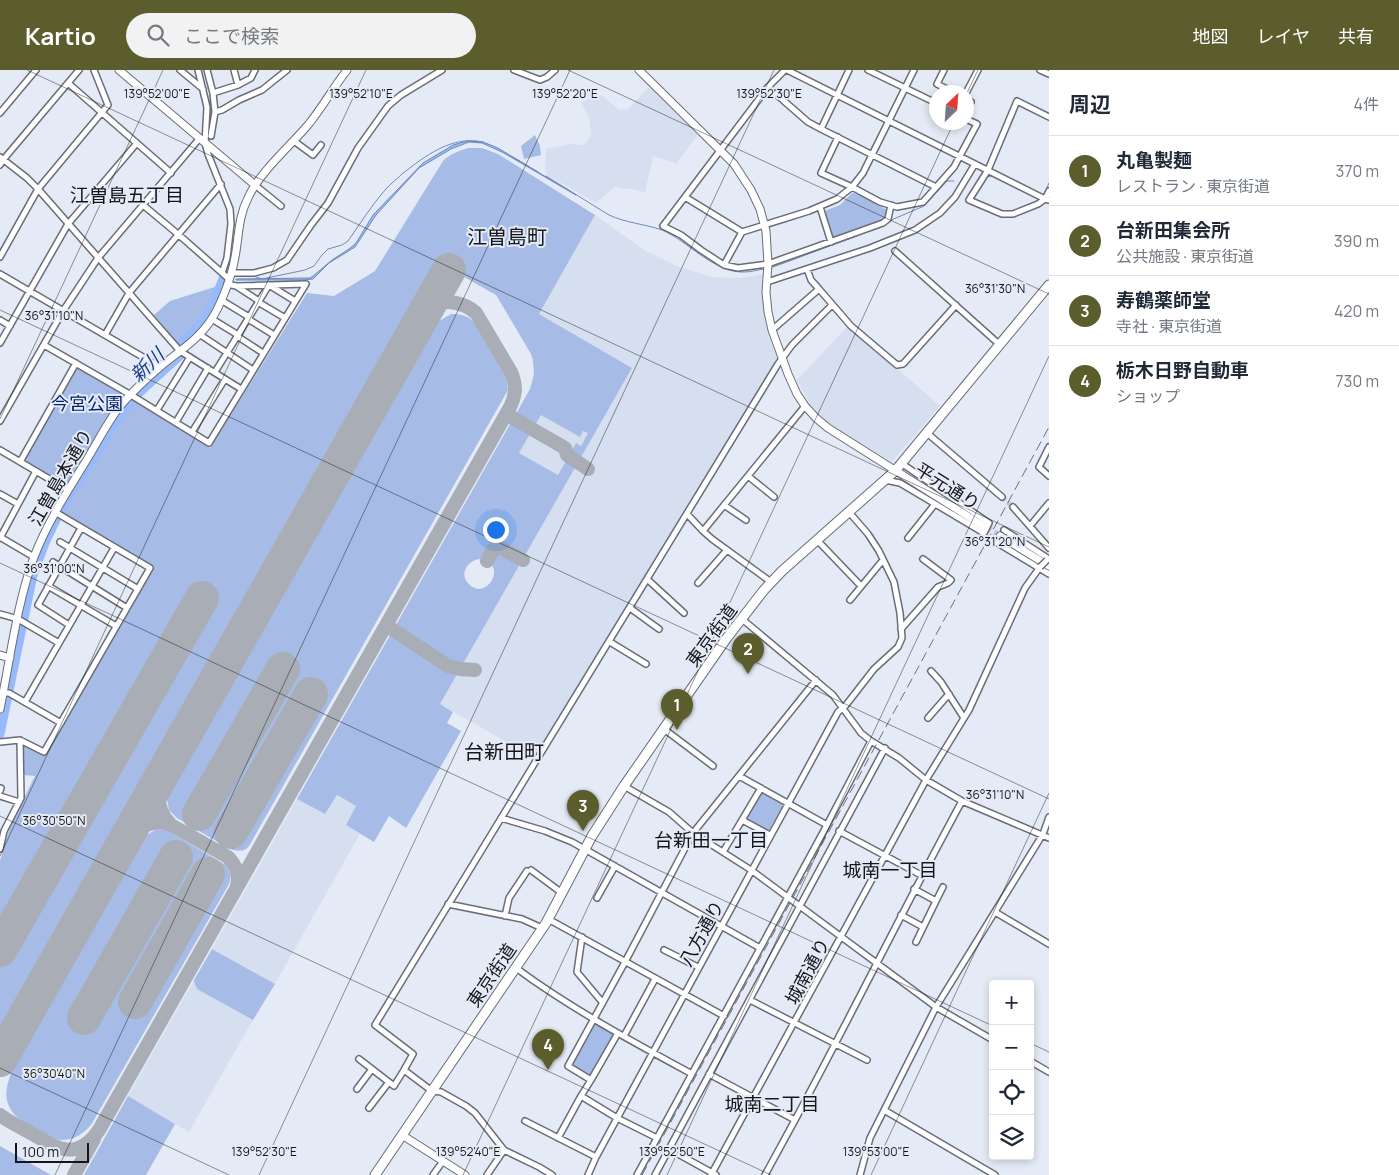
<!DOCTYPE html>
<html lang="ja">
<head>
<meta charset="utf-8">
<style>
	body { margin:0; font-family:Manrope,"Noto Sans JP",sans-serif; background:#f2f2f3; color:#1f2937 }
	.controls { position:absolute; right:15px; bottom:15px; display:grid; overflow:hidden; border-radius:5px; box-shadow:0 2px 8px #0003 }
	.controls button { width:45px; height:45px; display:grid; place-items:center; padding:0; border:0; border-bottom:1px solid #e0e1e3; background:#fff; color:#1f2937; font:25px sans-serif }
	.compass { position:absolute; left:929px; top:15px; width:45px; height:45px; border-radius:50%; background:#fff; box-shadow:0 2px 8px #0003; rotate:25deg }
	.scale { position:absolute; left:15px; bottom:12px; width:74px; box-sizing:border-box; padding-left:5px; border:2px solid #14161a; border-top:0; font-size:14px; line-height:18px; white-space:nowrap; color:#14161a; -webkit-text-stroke:4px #e5ebf6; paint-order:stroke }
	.you { position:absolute; left:495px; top:459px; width:18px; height:18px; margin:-12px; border:4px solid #fff; border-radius:50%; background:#1a73e8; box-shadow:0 0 0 8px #1a73e833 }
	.badge { display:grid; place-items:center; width:32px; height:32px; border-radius:50%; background:#5b5e2c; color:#fff; font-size:16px; font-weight:700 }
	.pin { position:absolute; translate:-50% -41px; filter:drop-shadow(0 1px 2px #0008) }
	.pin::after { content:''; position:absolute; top:26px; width:18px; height:15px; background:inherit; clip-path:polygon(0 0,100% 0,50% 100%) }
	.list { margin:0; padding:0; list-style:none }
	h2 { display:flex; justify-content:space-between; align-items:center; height:65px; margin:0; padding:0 20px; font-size:21px }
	h2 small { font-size:16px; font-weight:400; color:#747a83 }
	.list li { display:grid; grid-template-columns:32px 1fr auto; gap:15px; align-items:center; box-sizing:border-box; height:70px; padding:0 20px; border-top:1px solid #e0e1e3 }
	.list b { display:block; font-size:19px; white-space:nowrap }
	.list p { margin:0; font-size:16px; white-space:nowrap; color:#747a83 }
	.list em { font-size:16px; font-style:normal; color:#747a83 }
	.icon { flex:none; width:28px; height:28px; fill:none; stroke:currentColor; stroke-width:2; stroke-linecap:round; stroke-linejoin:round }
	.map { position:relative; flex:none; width:1049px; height:1105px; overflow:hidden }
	header { display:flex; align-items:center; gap:30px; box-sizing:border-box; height:70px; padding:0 25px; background:#5b5e2c; color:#fff }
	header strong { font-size:24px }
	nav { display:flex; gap:28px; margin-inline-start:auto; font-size:18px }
	.search { width:350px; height:45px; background:#f2f2f3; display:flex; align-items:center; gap:12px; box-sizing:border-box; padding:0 18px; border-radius:28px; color:#747a83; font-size:19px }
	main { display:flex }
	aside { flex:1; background:#fff }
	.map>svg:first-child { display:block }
	.built { fill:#d5dff0 }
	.green { fill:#a6bce6; fill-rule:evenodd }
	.water { fill:#97bafd; stroke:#7089b9 }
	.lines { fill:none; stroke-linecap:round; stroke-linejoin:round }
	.stream { stroke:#7089b9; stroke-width:1 }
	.river { stroke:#97bafd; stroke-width:9 }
	.taxiway { stroke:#a8adb6; stroke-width:14 }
	.runway { stroke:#a8adb6; stroke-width:34 }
	.street-tunnel { stroke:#c6cbd5; stroke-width:5; stroke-dasharray:5 2.5; stroke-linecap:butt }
	.secondary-tunnel { stroke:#c6cbd5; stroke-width:7; stroke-dasharray:7 3.5; stroke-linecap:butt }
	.street-casing { stroke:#686d77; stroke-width:8 }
	.secondary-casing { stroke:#686d77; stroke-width:9 }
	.highway-casing { stroke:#686d77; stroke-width:11 }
	.street { stroke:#fff; stroke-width:5 }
	.secondary { stroke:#fff; stroke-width:7 }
	.highway { stroke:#fff; stroke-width:9 }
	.rail { stroke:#6b6f76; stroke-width:1; stroke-dasharray:10 5; stroke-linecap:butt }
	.street-bridge-casing { stroke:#686d77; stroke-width:8; stroke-linecap:butt }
	.street-bridge { stroke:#fff; stroke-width:5 }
	.ticks { fill:none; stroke:#14161a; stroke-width:1; stroke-opacity:0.45 }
	.labels { text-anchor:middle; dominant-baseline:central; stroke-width:4; stroke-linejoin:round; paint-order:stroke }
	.park-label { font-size:18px; fill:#03226b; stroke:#e5ebf6 }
	.street-label { font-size:18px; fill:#14161a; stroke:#e5ebf6 }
	.neighbourhood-label { font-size:19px; fill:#14161a; stroke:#e5ebf6 }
	.water-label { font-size:19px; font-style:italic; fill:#1b3f8a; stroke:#e5ebf6 }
	.quarter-label { font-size:20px; fill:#14161a; stroke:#e5ebf6 }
	.ticks-label { font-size:12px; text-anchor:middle; fill:#14161a; stroke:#e5ebf6; stroke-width:4; stroke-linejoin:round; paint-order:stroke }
</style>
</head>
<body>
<header>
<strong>Kartio</strong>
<div class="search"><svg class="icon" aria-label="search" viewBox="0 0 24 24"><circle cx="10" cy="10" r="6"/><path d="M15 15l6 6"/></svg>ここで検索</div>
<nav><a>地図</a><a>レイヤ</a><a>共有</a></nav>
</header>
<main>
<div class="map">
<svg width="1049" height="1105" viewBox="0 0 1049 1105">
	<rect width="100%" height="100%" fill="#e5ebf6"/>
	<path class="built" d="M649 17 698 65 678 91V94L653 86 645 123 632 119 618 118 616 116 596 133 547 105 545 99 546 79 570 74 584 75 591 66 589 47 581 32 602 25 619 40 628 39Z
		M595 145 644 180 677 196 712 207 740 208 764 204 762 228 764 245 767 262 778 289 777 292 536 689 440 634 632 298 539 244Z
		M848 256 940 336 892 392 824 351 808 331 797 310Z
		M541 344 580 366 583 360 588 363 581 376 576 374 558 405 519 383Z
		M337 725 356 736 346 755 360 764 275 914 212 879 297 729 325 744Z
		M194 910 195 915 197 919 253 950 189 1062 128 1026Z"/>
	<path class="green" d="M535 65 540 76 541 85 524 89 521 76Z
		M468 78H482L498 84 595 145 539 244 632 298 440 634 453 642 447 653 461 661 406 758 389 746 374 772 346 755 356 736 337 725 325 744 297 729 530 319 534 304 533 291 531 284 496 225 436 191 0 957V791L10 756 35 706 23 705 22 675 23 674 47 685 61 658 153 498 64 446 62 442 130 335 134 333H137L210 378 307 223 334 226 375 201 443 91C450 84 459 81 468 78ZM541 345 580 367 583 361 588 363 581 376 576 373 558 405 519 383ZM479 489C511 493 485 534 468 513 459 503 468 491 479 489Z
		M852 123C861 124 882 136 888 141L886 149 884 151 835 169 831 167 825 142 827 140 840 135Z
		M224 214 209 247 199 260 180 276 154 245 170 231Z
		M451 244C462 244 470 246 476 255L505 304 507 312 508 320 249 776C244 783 235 781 228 778L177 748 169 740 167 729 439 251Z
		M81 298 122 322 123 327 107 348 67 415 25 392 24 389 76 299Z
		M760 722 783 735 768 762 745 748Z
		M157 759 166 760 226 795 231 805 229 814 91 1055C83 1064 74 1070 61 1070 49 1069 25 1054 16 1046 12 1042 8 1036 7 1030 5 1020 8 1012 11 1003L147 765Z
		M212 879 275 914 253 950 197 919 195 915 194 910Z
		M595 953 615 964 590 1006 571 995Z
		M128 1026 175 1054 146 1105H84Z
		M0 1076 51 1105H0Z"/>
	<path class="water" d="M467 71 483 72 498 78 576 125 502 82 482 73 469 72 451 79 419 98 376 145 355 177 329 193 313 209 302 210H236V209L310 208 313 206 332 190 349 179 356 173 373 145 423 93 453 75Z"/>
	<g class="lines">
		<path class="stream" d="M513 87 538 102
			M546 106 609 145C626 153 645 154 662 160 688 171 714 203 744 202 751 202 757 200 764 199
			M986 107 992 106 1037 128 1038 127
			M1042 125 1044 124 1049 113
			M889 151 924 136 947 111H954
			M773 197 857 166 869 160
			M251 205 262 209 305 200 314 196 322 185 328 179 342 175 348 171C360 154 371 136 385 120 390 114 396 110 402 104 425 86 452 65 483 72"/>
		<path class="river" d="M0 664 33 505 45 473 61 439 122 342 139 323 183 283 180 274 196 259 209 243 228 197"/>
		<path class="taxiway" d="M506 344 565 378 567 385 588 399
			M487 491 496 475 523 490
			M386 555 448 596 460 599 475 600
			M160 708C156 725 158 742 171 755
			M130 761 141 756 159 752 165 753 171 755 228 787C236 796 240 804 237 816
			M0 1045C9 1052 20 1057 31 1063 58 1079 77 1092 99 1060L509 339C516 326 517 316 511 302L476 243C463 231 448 231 430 233
			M74 1105 94 1069"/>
		<path class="runway" d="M199 744 283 599
			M231 762 311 624
			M0 880 202 528
			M135 932 208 804
			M84 948 176 787
			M0 990 449 200"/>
		<path class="street-tunnel" d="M1002 427 1013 437"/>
		<path class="secondary-tunnel" d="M985 457 1000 466"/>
		<g class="street-casing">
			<path id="street" d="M180 0 203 19
				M198 0 207 37 205 73 208 84 230 139 231 154 227 188 222 203
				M207 0 213 23 215 42 211 66
				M234 0 238 15
				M514 0 540 10 547 7 555 0
				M785 0 768 17 663 156 681 165 701 180 724 195 738 198 768 194 883 153 888 149 891 135
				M787 0 1045 129 1038 134 1013 144H1002L969 130 988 100 1017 31 1049 47
				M849 0 821 59 936 117
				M868 0 936 33
				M944 0 937 14 953 22
				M1040 0 1049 4
				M68 13 171 103
				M768 17 808 52 821 59
				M213 23 238 15 251 8 255 0
				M966 23 978 0
				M966 30 971 32 966 40
				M215 42 222 40 239 30 262 20 287 0
				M0 43 36 0
				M838 67 821 103 852 117 880 132 897 137 923 132 954 97 977 54 966 49
				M294 71 313 85 321 75
				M0 87 27 108 38 119 180 281 241 319
				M0 95 3 90 79 0
				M255 115 281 136
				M1049 121 1045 129 1049 130
				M685 127 742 162 809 141 837 129 852 117 863 103 914 0
				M143 135 179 165 229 209
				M820 137 831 172
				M895 181 1000 275
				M0 187 38 119 108 35 94 0
				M724 195 742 162
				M807 199 811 210 819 219
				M231 203H254L273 198 287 190 311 155 328 133 358 78 388 36 401 25 442 0
				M0 204 160 297
				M767 212 870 178 915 160 940 143 955 127 975 94
				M236 216 259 231
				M221 230 249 247
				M258 232 285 248
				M212 249 238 265
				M248 249 274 265
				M0 250 10 256
				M772 260 819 219 851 256 897 295 903 294 956 235
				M199 264 253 300
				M105 265 129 223 221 114
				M237 266 263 283
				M0 273 68 154 137 73
				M44 275 131 325 209 373 306 214 236 216 227 214
				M215 302 269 215 295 231
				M157 340 190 287
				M0 351 63 241 98 188 199 69
				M176 352 208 298
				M192 362 225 309
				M927 363 1002 427
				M1049 377 1039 397 1049 406
				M0 380 68 420
				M20 392 76 293
				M748 406 774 427
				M885 410 900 413 984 463 989 453 901 393
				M0 424 18 434
				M724 435 746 450
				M1013 437 1049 478
				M687 444 703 461 712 469 771 512
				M1030 456 1049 433
				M1004 460 1049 489
				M703 461 805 336
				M0 467 34 487
				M0 468 36 401
				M908 468 935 434
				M817 470 861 516
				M60 472 138 519
				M996 472 1049 504
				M53 492 127 538
				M647 509 684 543
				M698 513 727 480
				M48 516 116 556
				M850 530 883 490
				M630 538 659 559
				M0 544 18 549 59 573
				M742 549 833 625 861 663 871 671 899 688 926 710 962 731 1049 768
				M69 555 38 535 81 458
				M901 559 938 517 948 513 951 510 923 489
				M610 572 646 594
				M931 601 941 612 964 648
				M3 623H9L61 653
				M25 632 114 478
				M928 648 949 624
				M664 659 713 696
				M0 672 20 670 44 682 150 498 55 442
				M739 706 827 755
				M624 716 669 742 693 763 751 800 936 937 993 970
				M0 721 1 718
				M0 726 19 732
				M501 748 545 761 572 772 760 878
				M742 750 770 765
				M839 761 921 805
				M0 779 4 761 21 728 20 670
				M723 782 761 718
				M531 800 562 823
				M914 819 936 831 943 817
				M597 828 615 796
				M448 834 522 849 542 858
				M995 842 1049 874
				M901 845 923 857
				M505 846 509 828 527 801
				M548 849 724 946
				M582 867 577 902 602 932
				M916 872 936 831
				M664 880 698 897
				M516 898C570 938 633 972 692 1004
				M750 930 867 990
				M624 966 655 909
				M359 989 394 1016 404 1000
				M1030 991 1049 1002
				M709 1004 795 1050C852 944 905 836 962 731
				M591 1010 618 963
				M357 1019 372 999
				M369 1038 389 1012
				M884 1040 995 1105
				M525 1051 596 1087
				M558 1068 581 1026
				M657 1068 617 1048 581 1026 591 1010 568 996 625 892 693 763 816 610
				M669 1079 716 1105
				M433 1105 443 1091
				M487 1105 504 1080
				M552 1105 539 1097 504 1080 475 1043 466 1036 441 1022 432 1021 404 1000 413 984 375 955 778 294 792 275 832 235
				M588 1105 596 1087 838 642 846 635 874 599 898 577 902 568 900 543 894 512 879 481 868 464 849 442
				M637 1105 827 755 871 671
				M655 1105 885 678
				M711 1105 926 710 969 640 1025 518 1040 497
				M765 1105 795 1050
				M860 1105 870 1068 936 937 1043 764 1049 747"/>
		</g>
		<g class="secondary-casing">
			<path id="secondary" d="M119 0 255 115
				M639 0 734 94 751 120 760 139 766 161 768 194 766 222 768 242 772 260 788 304 797 324 805 336 816 348 828 358 985 457
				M1000 466 1049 496
				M0 585 10 588
				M0 639C10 590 17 533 34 487 47 453 67 422 86 391 97 373 107 353 120 336 132 322 147 308 161 296 178 282 198 270 211 250 221 235 232 206 235 187 239 167 238 147 248 128 259 103 289 77 308 55 322 38 333 18 347 0
				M402 1065 465 1105"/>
		</g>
		<g class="highway-casing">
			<path id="highway" d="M375 1105 546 853 592 766 624 716 726 569 764 520 782 501 895 401 1049 215"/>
		</g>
		<use href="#street" class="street"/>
		<use href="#secondary" class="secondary"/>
		<use href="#highway" class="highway"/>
		<path class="rail" d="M642 1105 1049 357"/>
		<g class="street-bridge-casing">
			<path id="street-bridge" d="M1040 497 1047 490"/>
		</g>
		<use href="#street-bridge" class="street-bridge"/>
	</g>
	<path class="ticks" d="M27 0 1049 477M568 0 1049 224M966 25 978 0M0 240 1049 729M0 349 163 0M0 493 993 956M0 746 771 1105M0 786 366 0M1030 973 1049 982M0 998 229 1105M55 1105 570 0M259 1105 774 0M463 1105 954 52M667 1105 1049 286M871 1105 1049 723"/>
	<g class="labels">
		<g class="park-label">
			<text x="87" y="333">今宮公園</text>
		</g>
		<g class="street-label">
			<text transform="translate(60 407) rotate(-60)">江曽島本通り</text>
			<text transform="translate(948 416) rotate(32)">平元通り</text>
			<text transform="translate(711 565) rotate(-54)">東京街道</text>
			<text transform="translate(701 863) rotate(-61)">八方通り</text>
			<text transform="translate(807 901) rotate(-62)">城南通り</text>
			<text transform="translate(491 905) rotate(-56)">東京街道</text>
		</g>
		<g class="neighbourhood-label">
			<text x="127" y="125">江曽島五丁目</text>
			<text x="711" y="770">台新田一丁目</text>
			<text x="890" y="800">城南一丁目</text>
			<text x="772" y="1034">城南二丁目</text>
		</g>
		<g class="water-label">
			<text transform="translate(147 295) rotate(-44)">新川</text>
		</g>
		<g class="quarter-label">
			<text x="507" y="166">江曽島町</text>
			<text x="504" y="681">台新田町</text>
		</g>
	</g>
	<g class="ticks-label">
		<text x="157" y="28">139°52'00"E</text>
		<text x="361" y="28">139°52'10"E</text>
		<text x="565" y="28">139°52'20"E</text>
		<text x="769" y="28">139°52'30"E</text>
		<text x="995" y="223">36°31'30"N</text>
		<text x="54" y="250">36°31'10"N</text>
		<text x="995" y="476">36°31'20"N</text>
		<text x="54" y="503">36°31'00"N</text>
		<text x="995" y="729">36°31'10"N</text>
		<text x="54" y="755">36°30'50"N</text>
		<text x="54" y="1008">36°30'40"N</text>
		<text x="264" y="1086">139°52'30"E</text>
		<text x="468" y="1086">139°52'40"E</text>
		<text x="672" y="1086">139°52'50"E</text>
		<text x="876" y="1086">139°53'00"E</text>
	</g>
</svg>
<div class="controls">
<button>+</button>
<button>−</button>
<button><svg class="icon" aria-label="locate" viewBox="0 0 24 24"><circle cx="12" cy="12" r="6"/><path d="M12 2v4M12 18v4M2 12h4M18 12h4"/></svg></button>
<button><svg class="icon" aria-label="layers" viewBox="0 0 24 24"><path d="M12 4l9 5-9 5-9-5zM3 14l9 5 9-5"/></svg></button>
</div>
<svg class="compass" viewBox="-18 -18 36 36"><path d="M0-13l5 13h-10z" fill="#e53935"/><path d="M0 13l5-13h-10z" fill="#747a83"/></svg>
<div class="scale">100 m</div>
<div class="you"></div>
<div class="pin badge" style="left:677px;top:660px">1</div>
<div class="pin badge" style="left:748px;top:604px">2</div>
<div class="pin badge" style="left:583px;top:761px">3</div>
<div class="pin badge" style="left:548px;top:1000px">4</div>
</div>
<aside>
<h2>周辺<small>4件</small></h2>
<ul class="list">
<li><span class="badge">1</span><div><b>丸亀製麺</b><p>レストラン · 東京街道</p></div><em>370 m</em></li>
<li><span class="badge">2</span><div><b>台新田集会所</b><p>公共施設 · 東京街道</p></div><em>390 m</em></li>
<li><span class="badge">3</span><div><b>寿鶴薬師堂</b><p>寺社 · 東京街道</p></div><em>420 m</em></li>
<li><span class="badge">4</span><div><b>栃木日野自動車</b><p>ショップ</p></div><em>730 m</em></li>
</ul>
</aside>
</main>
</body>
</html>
